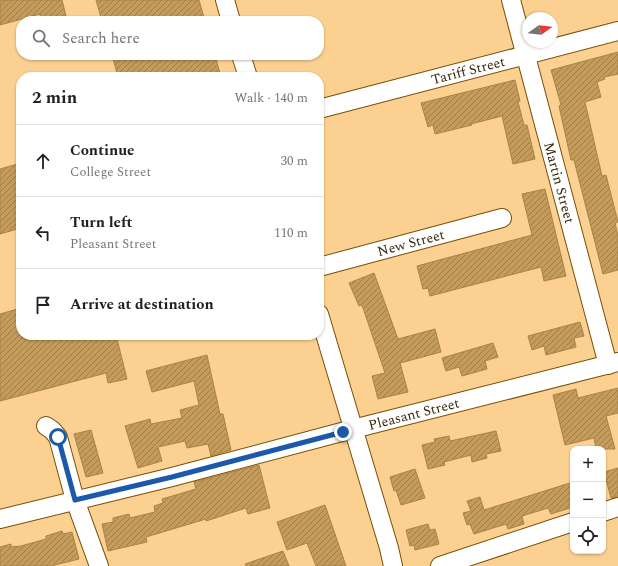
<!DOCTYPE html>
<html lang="en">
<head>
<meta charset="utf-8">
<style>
	body { margin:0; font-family:Spectral,serif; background:#f6f6f6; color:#202124 }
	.controls { position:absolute; right:12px; bottom:12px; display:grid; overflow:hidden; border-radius:8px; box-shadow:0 1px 3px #0004 }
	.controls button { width:36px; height:36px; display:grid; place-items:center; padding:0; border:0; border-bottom:1px solid #e0e0e0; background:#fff; color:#202124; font:20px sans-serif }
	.compass { position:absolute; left:522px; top:12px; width:36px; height:36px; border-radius:50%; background:#fff; box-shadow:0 1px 3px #0004; rotate:75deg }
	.stop { position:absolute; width:12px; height:12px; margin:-9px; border:3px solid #1c59aa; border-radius:50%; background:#fff }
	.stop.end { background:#1c59aa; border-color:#fff; box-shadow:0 1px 4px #0008 }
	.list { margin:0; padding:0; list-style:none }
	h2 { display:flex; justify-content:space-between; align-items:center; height:52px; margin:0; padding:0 16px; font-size:17px }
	h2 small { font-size:13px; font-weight:400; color:#757577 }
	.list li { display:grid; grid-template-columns:26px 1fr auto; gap:12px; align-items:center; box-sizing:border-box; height:72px; padding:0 16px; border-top:1px solid #e0e0e0 }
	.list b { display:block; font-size:15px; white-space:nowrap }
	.list p { margin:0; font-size:13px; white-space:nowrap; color:#757577 }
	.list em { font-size:13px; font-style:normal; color:#757577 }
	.icon { flex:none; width:22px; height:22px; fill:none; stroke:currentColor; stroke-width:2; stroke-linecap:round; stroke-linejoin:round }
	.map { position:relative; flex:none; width:618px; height:566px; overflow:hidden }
	.search { position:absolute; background:#fff; box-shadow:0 1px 3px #0004; left:16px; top:16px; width:308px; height:44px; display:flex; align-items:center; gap:10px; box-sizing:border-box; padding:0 14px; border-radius:16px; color:#757577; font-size:15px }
	.panel { position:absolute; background:#fff; box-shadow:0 1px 3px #0004; left:16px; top:72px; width:308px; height:268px; border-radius:16px }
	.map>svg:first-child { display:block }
	.building { fill:url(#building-hatch); stroke:#aa8344 }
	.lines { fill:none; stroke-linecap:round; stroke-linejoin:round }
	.minor-casing { stroke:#765107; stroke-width:20 }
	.minor { stroke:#fff; stroke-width:18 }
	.route { stroke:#1c59aa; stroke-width:5 }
	.labels { text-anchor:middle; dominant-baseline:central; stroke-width:3; stroke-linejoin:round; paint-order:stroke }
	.street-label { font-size:14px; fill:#342409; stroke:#fae1bb }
</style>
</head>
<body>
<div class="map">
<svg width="618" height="566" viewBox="0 0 618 566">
	<defs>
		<pattern id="building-hatch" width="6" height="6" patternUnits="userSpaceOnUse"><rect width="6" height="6" fill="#c39b5c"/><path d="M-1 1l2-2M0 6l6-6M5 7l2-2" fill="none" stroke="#9f7e4a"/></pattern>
	</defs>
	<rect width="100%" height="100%" fill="#fbd090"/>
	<path class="building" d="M0 0H62L66 16 47 21H41L40 14 0 25Z
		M96 0H199L205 21H102Z
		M618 52V74L604 77 605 79 597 82 601 97 585 102 602 176 606 175 618 222 615 223 618 236V270L603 274 574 160H571L559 106 561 105 551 70Z
		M112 55H215L221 77H118Z
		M515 80 520 101 518 102 524 125H527L535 159 513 164 502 116 471 124 472 125 435 134 433 125 428 127 421 103Z
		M21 163V228L0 234V169Z
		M545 189 566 276 544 281 541 267 430 296 428 288 423 289 417 266 532 235 522 194Z
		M374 273 398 339 435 329 441 352 400 363 408 392 378 399 372 376 385 373 362 305 359 306 349 283Z
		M21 308V335H116L127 379 108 383 106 373 0 401V314Z
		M580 322 584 336 574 338 576 347 546 355 544 346 532 350 528 336Z
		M493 343 498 357 485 361 487 369 462 376 459 367 446 371 442 358Z
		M207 355 220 414H223L231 450 211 456 208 444 187 448 185 441 158 447 162 461 138 468 125 426 150 419 151 424 182 418 180 410 199 405 194 381 152 392 146 371Z
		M618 388V413L606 416 615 449H596L594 438 565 445 553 395 576 389 578 398Z
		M91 430 103 473 86 477 74 434Z
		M496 431 501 451 486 454 487 458 472 462 471 455 444 462 445 465 428 469 422 445 435 442 434 439 449 436 450 441Z
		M259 465 270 508 248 514 246 508 206 521V519L146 537 147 542 108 551 102 524 113 522V518L129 514 130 518 155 512 154 506 163 503 162 499 196 489 194 482Z
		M618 468V497L611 498 604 472Z
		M415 469 425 498 401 505 396 490 394 491 390 477Z
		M573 482V507L551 514 548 508 522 516 524 524 508 529 506 524 474 534 470 524 467 525 463 513 471 511 467 501 480 497 484 510Z
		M325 505 346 566H316L307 543 287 550 277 522Z
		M428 524 430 530 435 529 439 544 415 550 414 545 410 546 406 530Z
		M62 531 63 534 72 532 79 559 51 566H0V547L11 544V547L21 546 46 539V536Z
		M283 551 289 566H246L245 564Z"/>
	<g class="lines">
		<g class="minor-casing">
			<g id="minor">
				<path d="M225 0 231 21"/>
				<path id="s1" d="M511 0 608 365"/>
				<path d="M241 55 248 77"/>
				<path id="s2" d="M319 109 618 31"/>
				<path id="s3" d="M319 267 502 218"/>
				<path d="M319 314 389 548 393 566"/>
				<path d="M46 426 52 430 58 437 75 500 99 566"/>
				<path d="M603 512 618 507"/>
				<path id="s4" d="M0 519 172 477 353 429 618 362"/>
				<path d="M440 566 573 522"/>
			</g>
		</g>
		<use href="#minor" class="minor"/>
	</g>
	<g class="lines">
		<path class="route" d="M58 437 75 500 172 477 343 432"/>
	</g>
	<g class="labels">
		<g class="street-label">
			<text stroke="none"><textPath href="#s2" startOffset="154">Tariff Street</textPath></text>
			<text stroke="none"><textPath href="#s1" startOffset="189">Martin Street</textPath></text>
			<text stroke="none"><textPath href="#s3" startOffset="95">New Street</textPath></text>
			<text stroke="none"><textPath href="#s4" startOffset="427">Pleasant Street</textPath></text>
		</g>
	</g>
</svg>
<div class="controls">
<button>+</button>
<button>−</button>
<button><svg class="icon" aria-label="locate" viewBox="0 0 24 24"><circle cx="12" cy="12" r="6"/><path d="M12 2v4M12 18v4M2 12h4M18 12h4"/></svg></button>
</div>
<svg class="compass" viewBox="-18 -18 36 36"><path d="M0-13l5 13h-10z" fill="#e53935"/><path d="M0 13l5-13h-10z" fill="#757577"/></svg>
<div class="stop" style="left:58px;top:437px"></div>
<div class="stop end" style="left:343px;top:432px"></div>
<div class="search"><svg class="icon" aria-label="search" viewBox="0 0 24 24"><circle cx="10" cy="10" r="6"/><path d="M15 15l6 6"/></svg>Search here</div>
<section class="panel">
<h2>2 min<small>Walk · 140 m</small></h2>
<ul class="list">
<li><svg class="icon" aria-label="ahead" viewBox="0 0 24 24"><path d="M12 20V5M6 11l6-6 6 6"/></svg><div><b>Continue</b><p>College Street</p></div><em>30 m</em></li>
<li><svg class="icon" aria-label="left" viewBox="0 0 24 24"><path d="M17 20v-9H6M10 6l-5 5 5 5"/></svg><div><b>Turn left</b><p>Pleasant Street</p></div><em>110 m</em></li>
<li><svg class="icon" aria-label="arrive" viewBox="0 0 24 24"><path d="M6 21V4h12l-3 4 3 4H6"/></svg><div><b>Arrive at destination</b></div></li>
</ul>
</section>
</div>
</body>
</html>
